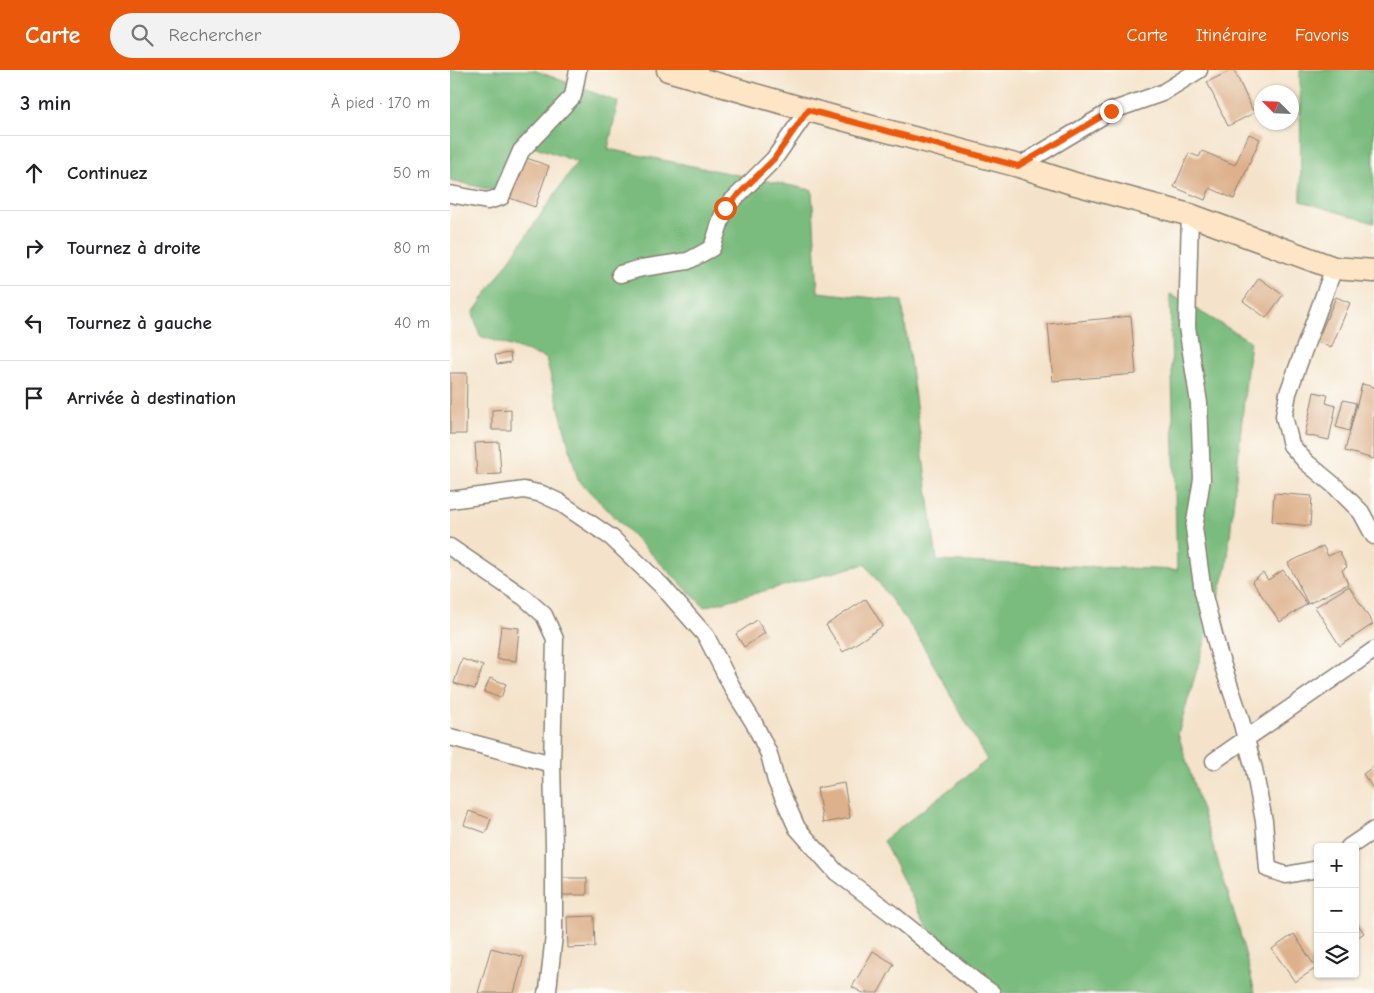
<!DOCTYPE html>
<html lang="fr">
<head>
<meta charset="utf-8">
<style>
	body { margin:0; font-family:"Comic Neue",sans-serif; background:#f2f2f2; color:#202124 }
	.controls { position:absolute; right:15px; bottom:15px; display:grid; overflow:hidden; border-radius:5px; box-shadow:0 1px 4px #0004 }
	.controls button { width:45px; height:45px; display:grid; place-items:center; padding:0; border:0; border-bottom:1px solid #e0e0e0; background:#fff; color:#202124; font:25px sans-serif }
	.compass { position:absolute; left:804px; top:15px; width:45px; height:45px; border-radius:50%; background:#fff; box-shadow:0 1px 4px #0004; rotate:294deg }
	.stop { position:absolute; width:15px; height:15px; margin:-11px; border:4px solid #ea580c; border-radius:50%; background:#fff }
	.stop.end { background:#ea580c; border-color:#fff; box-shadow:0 1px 5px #0008 }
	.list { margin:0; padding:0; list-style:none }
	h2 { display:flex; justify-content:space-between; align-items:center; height:65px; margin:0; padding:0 20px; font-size:21px }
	h2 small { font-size:16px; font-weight:400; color:#757577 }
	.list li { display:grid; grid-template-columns:32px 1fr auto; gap:15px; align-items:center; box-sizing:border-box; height:75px; padding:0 20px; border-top:1px solid #e0e0e0 }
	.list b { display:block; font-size:19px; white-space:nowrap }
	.list em { font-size:16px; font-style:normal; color:#757577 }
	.icon { flex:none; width:28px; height:28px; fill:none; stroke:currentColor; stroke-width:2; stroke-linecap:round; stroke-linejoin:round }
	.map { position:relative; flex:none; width:924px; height:923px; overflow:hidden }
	header { display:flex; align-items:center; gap:30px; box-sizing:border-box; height:70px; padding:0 25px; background:#ea580c; color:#fff }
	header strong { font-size:24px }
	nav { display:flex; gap:28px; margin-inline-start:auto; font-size:18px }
	.search { width:350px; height:45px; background:#f2f2f2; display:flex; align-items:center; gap:12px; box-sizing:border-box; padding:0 18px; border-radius:28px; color:#757577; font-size:19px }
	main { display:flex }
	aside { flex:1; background:#fff }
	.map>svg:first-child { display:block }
	.forest { fill:#7abc7e; stroke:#4b6c4d }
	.building { fill:#ddb18b }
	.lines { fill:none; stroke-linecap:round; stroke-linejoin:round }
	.street-casing { stroke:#888073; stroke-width:19 }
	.secondary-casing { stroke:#888073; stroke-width:25 }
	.street { stroke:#fff; stroke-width:16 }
	.secondary { stroke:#fde5c5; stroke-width:22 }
	.route { stroke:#ea580c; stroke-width:6 }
</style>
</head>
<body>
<header>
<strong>Carte</strong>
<div class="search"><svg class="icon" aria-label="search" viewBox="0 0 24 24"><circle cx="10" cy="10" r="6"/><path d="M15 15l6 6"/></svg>Rechercher</div>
<nav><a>Carte</a><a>Itinéraire</a><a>Favoris</a></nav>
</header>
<main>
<aside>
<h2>3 min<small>À pied · 170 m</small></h2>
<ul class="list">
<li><svg class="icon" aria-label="ahead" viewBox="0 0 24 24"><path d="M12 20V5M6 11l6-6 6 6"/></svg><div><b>Continuez</b></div><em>50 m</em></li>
<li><svg class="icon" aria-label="right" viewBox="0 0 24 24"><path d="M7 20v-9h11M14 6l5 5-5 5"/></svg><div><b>Tournez à droite</b></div><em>80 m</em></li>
<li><svg class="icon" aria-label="left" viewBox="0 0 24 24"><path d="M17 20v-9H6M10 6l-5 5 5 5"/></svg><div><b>Tournez à gauche</b></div><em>40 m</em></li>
<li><svg class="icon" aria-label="arrive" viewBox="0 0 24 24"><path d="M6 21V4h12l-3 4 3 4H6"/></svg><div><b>Arrivée à destination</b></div></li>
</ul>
</aside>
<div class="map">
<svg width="924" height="923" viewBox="0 0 924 923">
	<rect width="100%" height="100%" fill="#fdfcf7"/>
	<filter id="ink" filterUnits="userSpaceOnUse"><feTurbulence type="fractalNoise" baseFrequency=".02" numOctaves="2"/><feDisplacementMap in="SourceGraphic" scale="10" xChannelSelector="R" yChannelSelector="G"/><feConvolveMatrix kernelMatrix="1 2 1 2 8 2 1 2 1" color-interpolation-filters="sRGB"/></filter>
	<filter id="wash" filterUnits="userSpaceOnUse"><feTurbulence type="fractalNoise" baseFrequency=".0096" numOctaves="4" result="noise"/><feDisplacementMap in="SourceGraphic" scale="20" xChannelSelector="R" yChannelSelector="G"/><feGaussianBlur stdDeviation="1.12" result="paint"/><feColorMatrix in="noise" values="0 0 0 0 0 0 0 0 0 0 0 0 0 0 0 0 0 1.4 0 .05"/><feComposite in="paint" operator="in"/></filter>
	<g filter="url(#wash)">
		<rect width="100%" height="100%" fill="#f4e3ca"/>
		<path class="forest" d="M0 0H84L168 32 158 79 362 120 368 222 452 231 487 491 727 500 720 224 800 271 777 496 728 664 789 859 805 923H553L477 856 433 771 537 690 467 565 415 494 254 537 128 410 96 288 30 266 23 243 127 92 67 70 50 122 0 110Z
			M850 0H924V153L851 131Z"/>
		<g id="blocks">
			<path class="building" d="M782 0H784L804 43 778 56 757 12Z
				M799 64 810 69 784 129 760 118 755 130 724 117 739 83 749 87 752 81 785 95Z
				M71 86 99 96 85 137 57 127Z
				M809 208 833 225 816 248 793 231Z
				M886 227 900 233 881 278 867 271Z
				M681 246 686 304 603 311 598 254Z
				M60 283 61 292 47 294 45 285Z
				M0 303H17L16 364H0Z
				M912 314 924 317V389L895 381Z
				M864 322 878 325 876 333 886 336 879 370 855 365Z
				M893 330 906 333 899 361 886 357Z
				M61 339V360H42V340Z
				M49 372 51 404 27 405 25 373Z
				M824 423 862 426 860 456 822 452Z
				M873 476 878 486 889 481 897 497 892 500 898 514 858 534 838 493Z
				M833 500 857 534 830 552 802 511 813 503 818 510Z
				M899 516 923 554 890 576 865 537Z
				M416 529 433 556 393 582 376 555Z
				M307 550 315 563 294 577 286 564Z
				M51 556 69 558 66 591 47 589Z
				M12 589 33 596 25 619 4 613Z
				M40 608 56 614 51 628 34 622Z
				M924 696V720L913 704Z
				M394 713 400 748 373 753 367 718Z
				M19 741 41 749 36 763 14 755Z
				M109 808H137V825H110Z
				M144 846 145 877 118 878 117 847Z
				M905 850 914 863 905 869Z
				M844 864 866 898 845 912 822 879Z
				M41 878 74 887 64 923H28Z
				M423 881 444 894 428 923H413L402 917Z"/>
		</g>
	</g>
	<g filter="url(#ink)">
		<use href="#blocks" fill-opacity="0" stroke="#888073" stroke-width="1"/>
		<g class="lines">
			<g class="street-casing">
				<path id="street" d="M569 96 661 41 712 23 749 0
					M0 124 37 131 51 127 71 81 123 26 128 0
					M740 145 737 257 749 333 752 409 744 458 753 522 769 584 790 647 804 699 814 751 818 799 836 805 868 799
					M884 198 838 323 834 346 841 375 856 392 886 417 911 442 924 466
					M170 204 192 198 238 191 262 178 275 138 324 89 358 40
					M0 430 74 420 92 424 109 432 162 468 212 516 256 566 284 621 304 653 319 684 326 711 347 758 386 802 442 844 525 911 542 923
					M0 477 75 528 94 545 105 569 102 694 104 775V865L98 920 96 923
					M0 667 102 694
					M764 691 924 580
					M899 777 924 760"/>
			</g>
			<g class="secondary-casing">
				<path id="secondary" d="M218 0 358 40 569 96 622 113 740 145 884 198 924 201"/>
			</g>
			<use href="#street" class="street"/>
			<use href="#secondary" class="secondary"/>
		</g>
	</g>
	<g class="lines" filter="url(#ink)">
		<path class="route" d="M275 138 324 89 358 40 568 96 661 41"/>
	</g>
</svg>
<div class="controls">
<button>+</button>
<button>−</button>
<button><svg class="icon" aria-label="layers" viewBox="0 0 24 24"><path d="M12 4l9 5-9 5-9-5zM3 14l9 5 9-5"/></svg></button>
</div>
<svg class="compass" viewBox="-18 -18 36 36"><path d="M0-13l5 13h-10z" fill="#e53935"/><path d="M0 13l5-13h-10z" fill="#757577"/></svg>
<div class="stop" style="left:275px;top:138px"></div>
<div class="stop end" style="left:661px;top:41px"></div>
</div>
</main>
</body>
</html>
